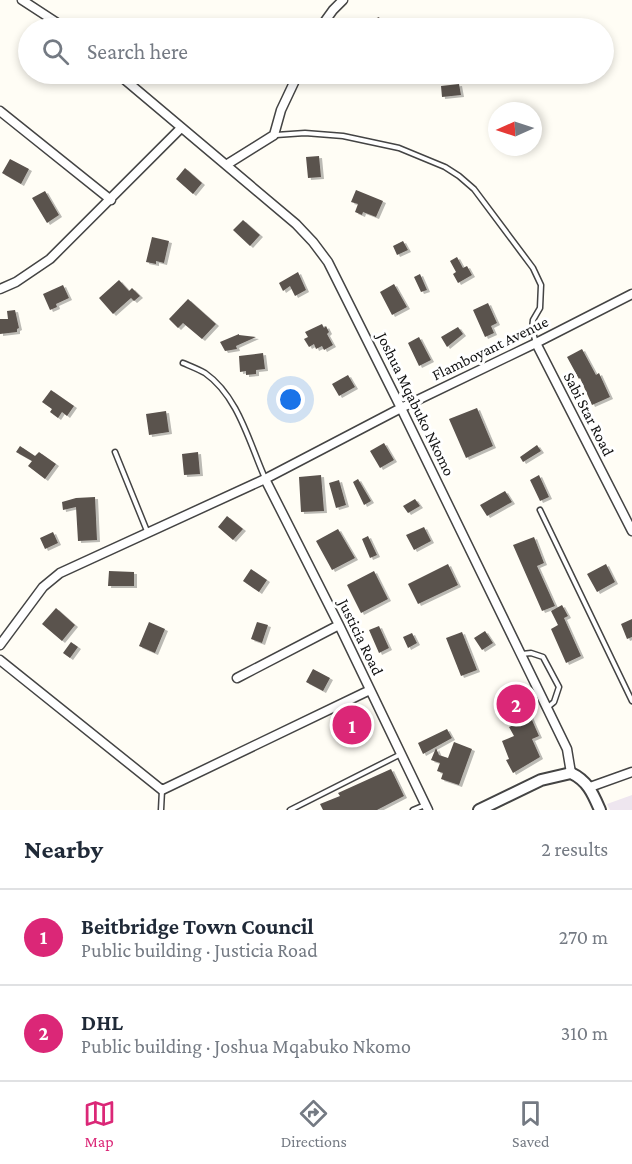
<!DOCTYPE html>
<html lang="en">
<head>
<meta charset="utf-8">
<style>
	body { margin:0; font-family:"Crimson Pro",serif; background:#f6f6f7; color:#1f2937 }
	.compass { position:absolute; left:488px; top:102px; width:54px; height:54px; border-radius:50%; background:#fff; box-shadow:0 3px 9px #0003; rotate:267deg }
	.you { position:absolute; left:291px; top:400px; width:21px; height:21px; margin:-15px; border:4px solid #fff; border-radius:50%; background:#1a73e8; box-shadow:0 0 0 9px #1a73e833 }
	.badge { display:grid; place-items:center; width:39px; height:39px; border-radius:50%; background:#db2777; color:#fff; font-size:20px; font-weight:700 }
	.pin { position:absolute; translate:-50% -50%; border:3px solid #fff; box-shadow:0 2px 6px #0006 }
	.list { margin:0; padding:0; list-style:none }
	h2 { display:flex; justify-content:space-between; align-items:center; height:78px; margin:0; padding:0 24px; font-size:26px }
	h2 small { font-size:20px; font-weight:400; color:#747a83 }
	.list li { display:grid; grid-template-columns:39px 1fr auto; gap:18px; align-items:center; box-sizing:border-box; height:96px; padding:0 24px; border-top:2px solid #e0e1e3 }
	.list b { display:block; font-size:22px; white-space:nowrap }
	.list p { margin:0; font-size:20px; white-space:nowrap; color:#747a83 }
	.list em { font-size:20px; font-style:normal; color:#747a83 }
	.icon { flex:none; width:33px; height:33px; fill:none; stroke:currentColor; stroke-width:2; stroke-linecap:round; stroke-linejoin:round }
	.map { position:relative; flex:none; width:632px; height:810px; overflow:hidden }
	.search { position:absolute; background:#fff; box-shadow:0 3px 9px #0003; left:18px; right:18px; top:18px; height:66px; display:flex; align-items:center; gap:15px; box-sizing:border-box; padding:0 21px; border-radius:33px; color:#747a83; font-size:22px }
	.sheet { height:270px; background:#fff }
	nav { display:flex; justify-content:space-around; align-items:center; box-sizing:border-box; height:84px; border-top:2px solid #e0e1e3; background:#fff; font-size:16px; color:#747a83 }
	nav a { display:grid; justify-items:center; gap:3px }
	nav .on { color:#db2777 }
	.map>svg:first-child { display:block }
	.industrial { fill:#eee6ef }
	.building { fill:#5a524d; filter:url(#shadow) }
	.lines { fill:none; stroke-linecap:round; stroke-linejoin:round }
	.service-casing { stroke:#444; stroke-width:7 }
	.minor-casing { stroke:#444; stroke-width:11 }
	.tertiary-casing { stroke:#444; stroke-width:14 }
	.service { stroke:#fff; stroke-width:4 }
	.minor { stroke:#fff; stroke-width:8 }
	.tertiary { stroke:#fff; stroke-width:10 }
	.labels { text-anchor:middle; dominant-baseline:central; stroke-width:6; stroke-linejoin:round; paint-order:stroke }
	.street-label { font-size:16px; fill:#111; stroke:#fff }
</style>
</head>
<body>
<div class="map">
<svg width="632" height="810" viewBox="0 0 632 810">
	<defs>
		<filter id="shadow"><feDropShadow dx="3" dy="2" stdDeviation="0" flood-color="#0004"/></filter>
	</defs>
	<rect width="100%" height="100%" fill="#fffdf5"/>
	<path class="industrial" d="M632 795V810H610L607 804Z"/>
	<path class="building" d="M379 17 382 24 372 28H353Z
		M449 19 454 28H429Z
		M459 84 461 95 442 97 441 86Z
		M319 156 321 177 308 178 306 157Z
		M10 159 29 169 21 184 2 173Z
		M185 168 202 183 193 194 176 179Z
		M356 190 383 201 376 217 363 212 362 215 355 212 358 204 351 202Z
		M45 191 59 215 47 223 32 198Z
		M243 220 260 235 250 246 233 230Z
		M152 237 169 241 164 263 156 261V264L146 262Z
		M403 241 408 250 397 255 393 246Z
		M457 257 463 268 467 266 472 275 458 283 453 274 456 272 450 261Z
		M298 272 306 290 295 296 290 286 283 291 279 283Z
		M420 274 427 290 421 292 414 277Z
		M119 280 129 291 132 288 140 296 134 301 131 298 113 314 99 298Z
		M394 284 407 307 392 315 380 292Z
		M63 285 69 298 56 304 57 307 50 310 43 294Z
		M188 299 216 324 202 339 183 323 178 328 169 319Z
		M488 303 497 323 491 326 494 333 485 337 473 310Z
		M15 310 19 328 17 329V332L0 334V319H8L7 311Z
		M322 324 324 328 326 326 329 332 327 334 333 345 324 350 322 346 316 349 314 344 309 347 304 339 308 337 305 332Z
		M458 327 463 334 447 347 441 337Z
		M239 334V335L256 337 236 346 237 349 225 351 220 342Z
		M419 337 431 360 419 366 408 343Z
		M582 349 596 375 599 373 610 397 592 405 580 378 579 379 567 357Z
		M263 353 265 369 256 370V374L246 375V371L240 372 239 356Z
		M348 375 355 387 339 396 332 384Z
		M51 390 74 406 67 416 62 412 58 418 50 412 52 409 42 402Z
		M477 408 493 446 466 458 449 419Z
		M166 411 169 432 149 435 146 414Z
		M384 443 394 460 380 468 370 451Z
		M537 445 541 451 523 462 520 457Z
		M20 446 35 456 39 452 56 464 45 479 28 466 32 461 16 452Z
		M198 452 200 474 184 475 182 454Z
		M321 475 324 511 301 512 299 477Z
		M539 475 549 497 540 501 530 480Z
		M358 479 371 501 364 505 353 482Z
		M339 480 346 505 336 508 329 483Z
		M505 491 512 502 487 516 480 505Z
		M95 497 97 540 78 541 76 507 63 510 62 502 76 498Z
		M415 499 420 506 408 513 403 506Z
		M227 516 243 529 233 540 218 527Z
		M424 527 431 541 414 550 406 535Z
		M338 529 355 558 332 570 316 541Z
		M53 532 58 543 45 549 40 538Z
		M368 536 377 555 370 558 362 539Z
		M534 537 544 563 537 566 555 606 542 611 513 545Z
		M448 564 458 585 418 604 408 584Z
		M606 564 615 582 597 592 587 574Z
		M251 569 267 580 259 592 243 581Z
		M109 571 134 572V586H108Z
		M374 571 388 599 361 613 347 585Z
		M562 605 568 616 564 618 581 656 566 663 551 629 558 625 551 611Z
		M56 608 75 625 62 641 42 624Z
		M632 619V637L627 639 621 624Z
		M149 622 165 629 155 653 139 646Z
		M257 622 268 625 262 643 251 639Z
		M379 626 389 648 379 653 369 630Z
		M485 631 493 643 482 650 474 638Z
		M462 632 477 670 461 676 446 638Z
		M412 633 417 643 408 648 403 637Z
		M71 642 78 647 70 658 63 653Z
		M313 669 330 678 323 691 306 682Z
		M520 693 539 736 532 739 540 757 513 773 506 760 509 759 502 741 514 736 509 727 516 724 505 700Z
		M447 729 452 738 423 754 418 743Z
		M454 742 472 749 459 785 441 779 443 773 437 771 440 763 431 760 436 748 439 755 448 758Z
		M391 769 404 796 377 810H323L320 804 340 796 338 793Z"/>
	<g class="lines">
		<g class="service-casing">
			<path id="service" d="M276 135 305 133 343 136 399 148 445 167 459 176 474 189 533 268 541 285 540 308 533 320 532 329 536 343
				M183 363C190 366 198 369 205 373 238 396 249 442 265 478
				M115 452 147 531
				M540 510 632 701
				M522 654 531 653 543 657 559 687 554 702 548 707
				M161 810 162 790
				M290 810 401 754
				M413 810 425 805"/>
		</g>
		<g class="minor-casing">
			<path id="minor" d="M22 0 65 28
				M320 28 333 10 343 0
				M118 74 296 224 313 242 328 262 401 408 567 749 571 773
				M0 111 111 200
				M226 165 274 135 281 110 298 74
				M0 289 16 282 50 259 181 128
				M536 343 632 531
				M265 479 339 625 428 810
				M0 645 43 587 60 573 265 479 401 408 536 343 632 294
				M0 660 162 790 370 690
				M237 678 339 625
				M590 787 632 772"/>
		</g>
		<g class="tertiary-casing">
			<path id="tertiary" d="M479 810 541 780 571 773C588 781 593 794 600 810"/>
		</g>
		<use href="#service" class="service"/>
		<use href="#minor" class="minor"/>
		<use href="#tertiary" class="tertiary"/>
	</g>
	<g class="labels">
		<g class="street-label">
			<text transform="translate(490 348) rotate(-26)">Flamboyant Avenue</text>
			<text transform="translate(416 404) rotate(64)">Joshua Mqabuko Nkomo</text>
			<text transform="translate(589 414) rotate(63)">Sabi Star Road</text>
			<text transform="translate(361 637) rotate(64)">Justicia Road</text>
		</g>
	</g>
</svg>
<svg class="compass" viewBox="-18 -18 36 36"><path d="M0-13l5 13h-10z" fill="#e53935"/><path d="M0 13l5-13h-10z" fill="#747a83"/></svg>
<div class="you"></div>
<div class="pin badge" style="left:352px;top:725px">1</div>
<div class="pin badge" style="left:516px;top:704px">2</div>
<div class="search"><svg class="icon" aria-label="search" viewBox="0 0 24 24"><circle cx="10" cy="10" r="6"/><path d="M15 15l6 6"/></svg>Search here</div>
</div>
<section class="sheet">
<h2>Nearby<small>2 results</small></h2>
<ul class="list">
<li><span class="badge">1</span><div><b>Beitbridge Town Council</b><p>Public building · Justicia Road</p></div><em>270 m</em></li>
<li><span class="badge">2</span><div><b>DHL</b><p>Public building · Joshua Mqabuko Nkomo</p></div><em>310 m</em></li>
</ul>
</section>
<nav>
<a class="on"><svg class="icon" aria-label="map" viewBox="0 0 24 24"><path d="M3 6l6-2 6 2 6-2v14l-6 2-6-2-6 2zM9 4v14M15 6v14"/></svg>Map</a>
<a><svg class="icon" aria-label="directions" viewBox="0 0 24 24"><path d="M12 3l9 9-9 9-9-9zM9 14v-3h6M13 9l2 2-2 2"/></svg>Directions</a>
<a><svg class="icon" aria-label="saved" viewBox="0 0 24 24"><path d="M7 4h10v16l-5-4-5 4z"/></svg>Saved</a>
</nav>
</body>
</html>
